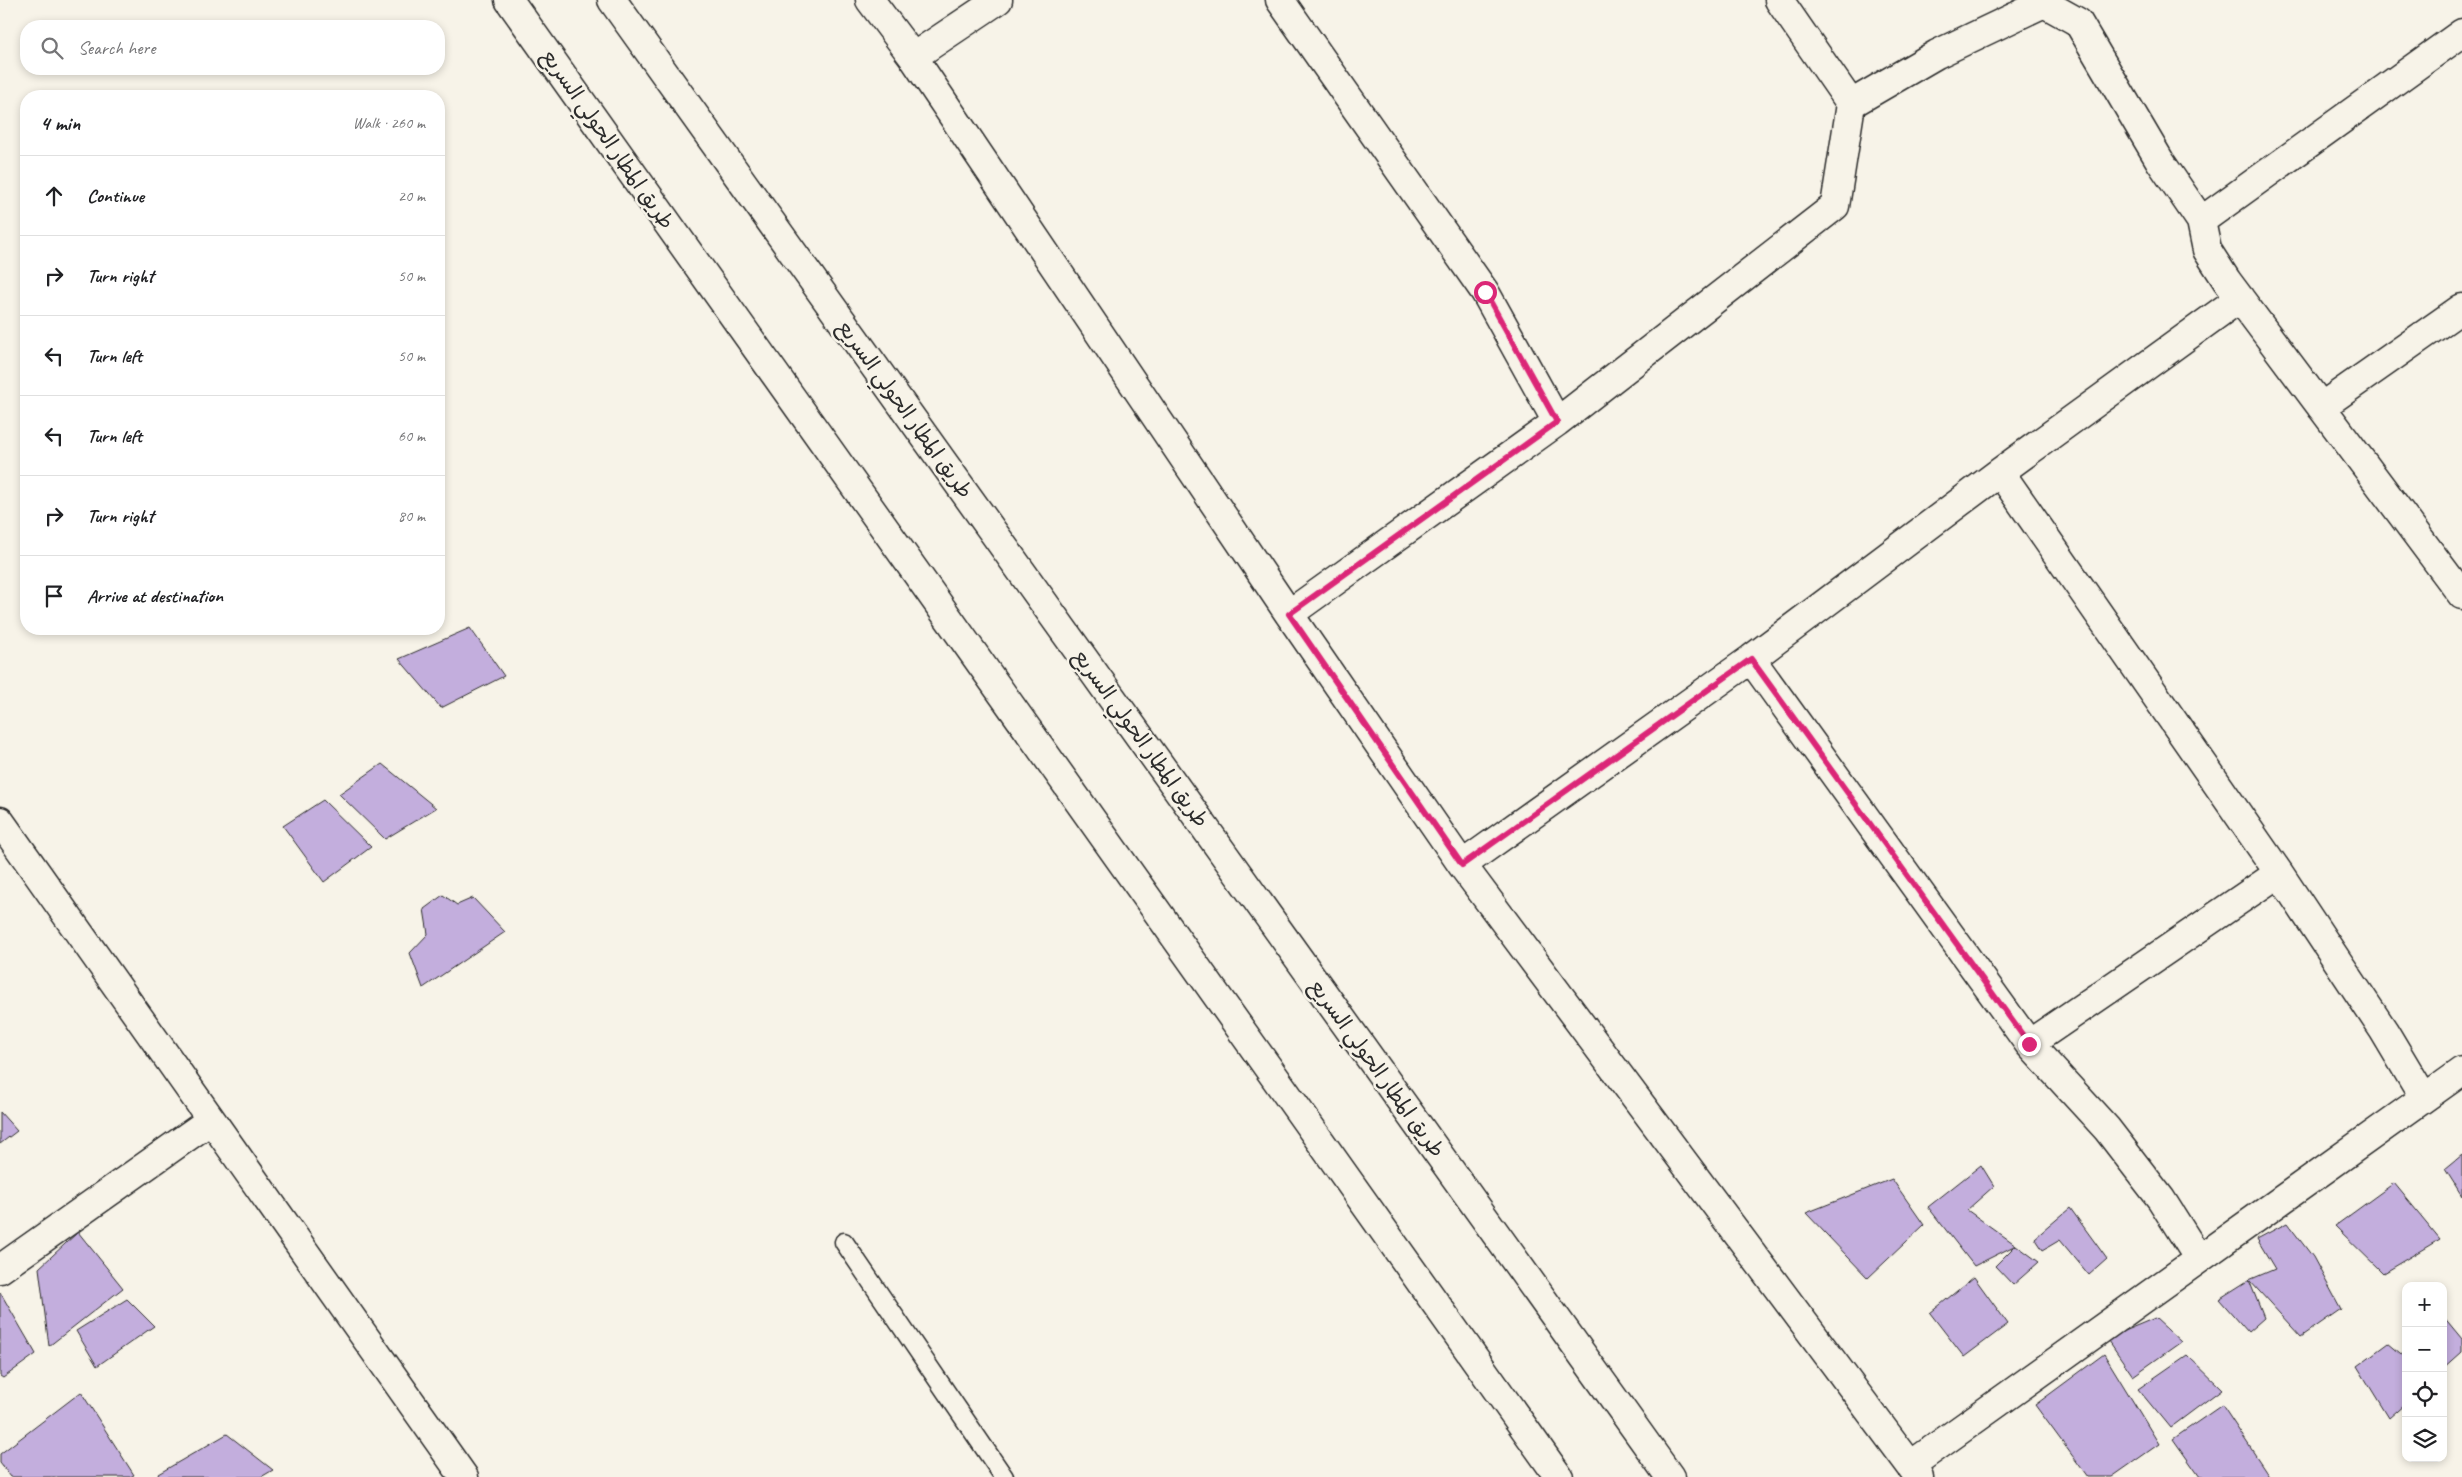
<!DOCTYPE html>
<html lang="en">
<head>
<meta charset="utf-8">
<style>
	body { margin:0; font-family:Caveat,"Playpen Sans Arabic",sans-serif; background:#f6f6f6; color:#202124 }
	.controls { position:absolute; right:15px; bottom:15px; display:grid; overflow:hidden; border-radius:10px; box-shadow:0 2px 8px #0003 }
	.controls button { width:45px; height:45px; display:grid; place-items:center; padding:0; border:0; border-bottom:1px solid #e0e0e0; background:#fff; color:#202124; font:25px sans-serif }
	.stop { position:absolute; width:15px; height:15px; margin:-11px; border:4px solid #db2777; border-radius:50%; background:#fff }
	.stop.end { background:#db2777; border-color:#fff; box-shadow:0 1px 5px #0008 }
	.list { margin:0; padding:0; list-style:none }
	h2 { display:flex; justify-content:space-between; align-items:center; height:65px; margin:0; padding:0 20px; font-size:21px }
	h2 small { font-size:16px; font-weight:400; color:#757577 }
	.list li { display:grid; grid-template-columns:32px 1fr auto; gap:15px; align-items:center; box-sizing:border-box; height:80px; padding:0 20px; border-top:1px solid #e0e0e0 }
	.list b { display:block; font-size:19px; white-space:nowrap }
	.list em { font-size:16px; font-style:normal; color:#757577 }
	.icon { flex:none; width:28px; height:28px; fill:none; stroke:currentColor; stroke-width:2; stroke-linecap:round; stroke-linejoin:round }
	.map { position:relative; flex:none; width:2462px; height:1477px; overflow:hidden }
	.search { position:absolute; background:#fff; box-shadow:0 2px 8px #0003; left:20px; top:20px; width:425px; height:55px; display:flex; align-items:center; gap:12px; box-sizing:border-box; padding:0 18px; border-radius:20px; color:#757577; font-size:19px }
	.panel { position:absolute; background:#fff; box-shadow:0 2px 8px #0003; left:20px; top:90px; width:425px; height:545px; border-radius:20px }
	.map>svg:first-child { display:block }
	.building { fill:#c3aedd; stroke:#2b2b2b }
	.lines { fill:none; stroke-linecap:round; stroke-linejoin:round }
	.service-casing { stroke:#2b2b2b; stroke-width:21 }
	.minor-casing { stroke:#2b2b2b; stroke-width:31 }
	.trunk-casing { stroke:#2b2b2b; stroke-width:31 }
	.service { stroke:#f7f3e8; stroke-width:18 }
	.minor { stroke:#f7f3e8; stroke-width:28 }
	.trunk { stroke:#f7f3e8; stroke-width:28 }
	.route { stroke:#db2777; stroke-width:6 }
	.labels { text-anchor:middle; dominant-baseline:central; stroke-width:5; stroke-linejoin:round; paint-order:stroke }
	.street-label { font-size:21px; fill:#2b2b2b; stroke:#f7f3e8 }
</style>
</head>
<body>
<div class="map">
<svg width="2462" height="1477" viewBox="0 0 2462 1477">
	<rect width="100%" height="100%" fill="#f7f3e8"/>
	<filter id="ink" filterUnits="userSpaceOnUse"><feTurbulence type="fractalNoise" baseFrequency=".02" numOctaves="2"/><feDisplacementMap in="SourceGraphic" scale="10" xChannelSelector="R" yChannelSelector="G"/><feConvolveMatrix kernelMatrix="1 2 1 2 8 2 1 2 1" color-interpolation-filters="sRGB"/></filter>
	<g filter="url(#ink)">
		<path class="building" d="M470 628 504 676 441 708 399 659Z
			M382 764 436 808 385 839 339 794Z
			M323 800 371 847 324 882 283 826Z
			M443 895 457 905 473 898 505 932 423 988 410 953 428 934 424 909Z
			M0 1112 17 1131 0 1144Z
			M2462 1155V1196L2445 1169Z
			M1981 1165 1994 1186 1967 1210 2016 1245 1974 1266 1928 1207Z
			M1892 1179 1924 1225 1868 1278 1806 1213Z
			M2394 1183 2440 1239 2383 1273 2335 1226Z
			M2070 1208 2107 1259 2089 1275 2060 1240 2043 1250 2035 1238Z
			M2287 1223 2313 1257 2341 1309 2301 1337 2249 1280 2275 1269 2257 1239Z
			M78 1232 123 1288 49 1346 39 1268Z
			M2016 1245 2039 1262 2013 1285 1995 1266Z
			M1974 1277 2008 1324 1964 1357 1930 1313Z
			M2249 1280 2264 1318 2248 1332 2219 1299Z
			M0 1292 36 1354 3 1378 0 1376Z
			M127 1299 154 1326 97 1366 76 1331Z
			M2443 1316 2462 1339V1352L2443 1369Z
			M2155 1318 2181 1342 2133 1376 2107 1338Z
			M2388 1343 2406 1358V1403L2389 1418 2357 1366Z
			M2104 1354 2159 1444 2112 1477H2088L2035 1405Z
			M2187 1355 2222 1389 2170 1428 2138 1389Z
			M81 1392 134 1475 130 1477H11L0 1463V1454Z
			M2222 1405 2270 1477H2200L2173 1439Z
			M227 1434 273 1470 261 1477H159L158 1474Z"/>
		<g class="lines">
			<g class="service-casing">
				<path id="service" d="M844 1242 1004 1477"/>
			</g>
			<g class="minor-casing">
				<path id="minor" d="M870 0 913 57 1289 614 1462 865 1919 1477
					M1280 0 1485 292 1557 422
					M913 57 998 0
					M1851 104 1937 54 2044 3 2078 22 2160 161 2201 221 2207 250 2227 281 2462 595
					M2201 221 2462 33
					M2321 407 2462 308
					M2000 472 2279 873 2384 1031 2424 1098
					M1289 614 1557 422 1835 206 1851 104 1779 0
					M1751 659 2029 1044 2107 1129 2161 1199 2199 1259
					M0 821 464 1477
					M1462 865 1751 659 2000 472 2240 298
					M2029 1044 2279 873
					M0 1269 211 1120
					M1911 1465 2462 1071"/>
			</g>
			<g class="trunk-casing">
				<path id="trunk" d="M509 0 1559 1477
					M612 0 1670 1477"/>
			</g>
			<use href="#service" class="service"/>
			<use href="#minor" class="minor"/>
			<use href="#trunk" class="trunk"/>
		</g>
	</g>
	<g class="lines" filter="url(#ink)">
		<path class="route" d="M1485 292 1557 422 1289 614 1462 865 1751 659 2029 1044"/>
	</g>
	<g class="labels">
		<g class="street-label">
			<text transform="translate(608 139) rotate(55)">طريق المطار الحولي السريع</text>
			<text transform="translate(905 409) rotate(54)">طريق المطار الحولي السريع</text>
			<text transform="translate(1141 738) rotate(54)">طريق المطار الحولي السريع</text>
			<text transform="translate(1377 1068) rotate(54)">طريق المطار الحولي السريع</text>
		</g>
	</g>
</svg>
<div class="controls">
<button>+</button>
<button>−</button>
<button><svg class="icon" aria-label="locate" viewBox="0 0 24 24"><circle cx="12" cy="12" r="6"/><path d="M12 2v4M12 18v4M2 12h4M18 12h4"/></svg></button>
<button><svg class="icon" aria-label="layers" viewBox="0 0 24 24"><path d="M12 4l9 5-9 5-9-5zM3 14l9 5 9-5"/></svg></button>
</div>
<div class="stop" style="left:1485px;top:292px"></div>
<div class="stop end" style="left:2029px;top:1044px"></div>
<div class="search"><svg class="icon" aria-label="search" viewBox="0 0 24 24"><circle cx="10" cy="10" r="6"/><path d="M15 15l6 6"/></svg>Search here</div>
<section class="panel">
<h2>4 min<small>Walk · 260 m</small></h2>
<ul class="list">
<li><svg class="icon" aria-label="ahead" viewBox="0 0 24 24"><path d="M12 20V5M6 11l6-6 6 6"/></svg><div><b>Continue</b></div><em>20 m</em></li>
<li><svg class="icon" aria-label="right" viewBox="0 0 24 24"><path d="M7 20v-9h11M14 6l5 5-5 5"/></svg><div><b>Turn right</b></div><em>50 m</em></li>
<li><svg class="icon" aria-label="left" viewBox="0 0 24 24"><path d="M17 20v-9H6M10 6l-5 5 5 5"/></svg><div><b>Turn left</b></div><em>50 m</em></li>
<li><svg class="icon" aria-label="left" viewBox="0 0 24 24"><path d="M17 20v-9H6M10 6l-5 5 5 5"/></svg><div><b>Turn left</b></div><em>60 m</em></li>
<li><svg class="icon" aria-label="right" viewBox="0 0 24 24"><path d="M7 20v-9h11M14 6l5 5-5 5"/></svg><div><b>Turn right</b></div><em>80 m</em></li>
<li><svg class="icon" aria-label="arrive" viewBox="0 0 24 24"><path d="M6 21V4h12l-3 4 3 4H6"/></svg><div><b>Arrive at destination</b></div></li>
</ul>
</section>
</div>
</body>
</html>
